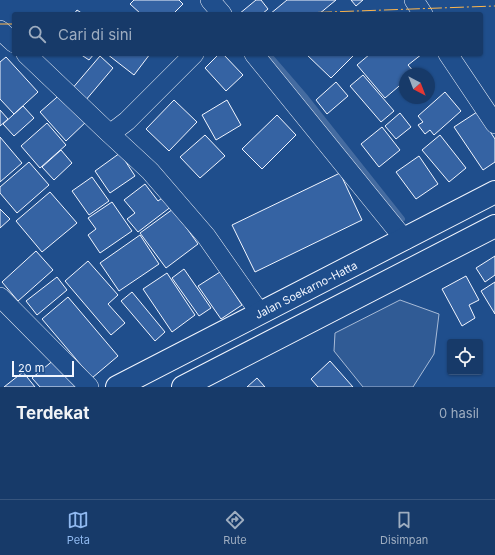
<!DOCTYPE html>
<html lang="id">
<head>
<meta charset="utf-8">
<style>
	body { margin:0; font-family:Inter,sans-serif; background:#244571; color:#f1f3f6 }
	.controls { position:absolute; right:12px; bottom:12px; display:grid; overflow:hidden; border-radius:4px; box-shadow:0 1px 3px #0004 }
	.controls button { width:36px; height:36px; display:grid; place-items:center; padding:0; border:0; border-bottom:1px solid #36547d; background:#173a69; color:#f1f3f6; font:20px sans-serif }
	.compass { position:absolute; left:399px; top:68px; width:36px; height:36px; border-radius:50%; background:#173a69; box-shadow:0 1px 3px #0004; rotate:138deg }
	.scale { position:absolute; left:12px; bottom:10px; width:62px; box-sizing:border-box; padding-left:4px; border:2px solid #f2f6ff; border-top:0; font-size:11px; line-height:14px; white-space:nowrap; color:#f2f6ff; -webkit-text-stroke:3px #1f4e8c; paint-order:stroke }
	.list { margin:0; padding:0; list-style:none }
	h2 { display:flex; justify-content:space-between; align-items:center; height:52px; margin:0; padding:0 16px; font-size:17px }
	h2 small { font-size:13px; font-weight:400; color:#9eadc0 }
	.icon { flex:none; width:22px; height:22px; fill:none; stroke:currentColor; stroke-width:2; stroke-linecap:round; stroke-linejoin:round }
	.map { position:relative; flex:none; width:495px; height:387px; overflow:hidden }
	.search { position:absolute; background:#173a69; box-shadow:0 1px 3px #0004; left:12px; right:12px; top:12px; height:44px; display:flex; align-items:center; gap:10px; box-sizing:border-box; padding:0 14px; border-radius:4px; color:#9eadc0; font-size:15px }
	.sheet { height:112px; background:#173a69 }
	nav { display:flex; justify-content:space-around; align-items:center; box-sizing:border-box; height:56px; border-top:1px solid #36547d; background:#173a69; font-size:11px; color:#9eadc0 }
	nav a { display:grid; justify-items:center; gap:2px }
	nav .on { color:#90b9f0 }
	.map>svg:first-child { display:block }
	.built { fill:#305b95; stroke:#a8bbd7 }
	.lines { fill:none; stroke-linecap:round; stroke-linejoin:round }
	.stream { stroke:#446ba0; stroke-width:6 }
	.building { fill:#3563a3; stroke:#f2f6ff }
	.minor-casing { stroke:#f2f6ff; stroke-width:20 }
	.trunk-casing { stroke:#f2f6ff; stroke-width:24 }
	.minor { stroke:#1f4e8c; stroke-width:19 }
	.trunk { stroke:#1f4e8c; stroke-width:22 }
	.power { stroke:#ffb74d; stroke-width:1; stroke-dasharray:14 3 2 3; stroke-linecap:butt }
	.labels { text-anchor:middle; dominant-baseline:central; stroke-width:3; stroke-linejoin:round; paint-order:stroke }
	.street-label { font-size:11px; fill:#f2f6ff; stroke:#1f4e8c }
</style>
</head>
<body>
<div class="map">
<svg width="495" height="387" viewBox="0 0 495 387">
	<rect width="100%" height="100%" fill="#1f4e8c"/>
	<path class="built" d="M400 300 439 314 434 354 413 387H363L334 351 335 333Z"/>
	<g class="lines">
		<path class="stream" d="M268 54 306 98 402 219"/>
	</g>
	<path class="building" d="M134 0H179L183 4 173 14H141L130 4Z
		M256 0H261L268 9 262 14H239Z
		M287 0H336L319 14H270Z
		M351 0H363L356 6Z
		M77 10 83 14H74Z
		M80 54H94L89 60Z
		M107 54H150L134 75Z
		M219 54H223L243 75 226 91 205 68Z
		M306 54H355L331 78Z
		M370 54H422L408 65 415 73 405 74V81L385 98 357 65Z
		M100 56 113 68 85 101 71 90Z
		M6 57 38 92 14 114 0 99V62Z
		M363 75 394 111 381 122 350 86Z
		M336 82 348 96 327 114 316 100Z
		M64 91 89 119 66 141 40 112Z
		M445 92 461 111 434 135 430 130 425 134 418 125 423 122 418 116Z
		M174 100 197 122 169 151 146 129Z
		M227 100 241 125 216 140 202 115Z
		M23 106 34 118 14 136 3 124Z
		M0 110 8 119 0 126Z
		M477 112 495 139V162L483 170 454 127Z
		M400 113 411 127 396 139 385 126Z
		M277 115 296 135 262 169 242 149Z
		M47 123 66 145 40 168 21 146Z
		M382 127 400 150 379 167 361 144Z
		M205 135 225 156 200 178 180 157Z
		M440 135 466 168 449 182 422 150Z
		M0 137 22 163 0 182Z
		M61 150 72 163 54 180 42 167Z
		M120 153 135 176 110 193 95 171Z
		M419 156 438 184 416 199 396 172Z
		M29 162 49 185 17 213 0 193V187Z
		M340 173 362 220 255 272 232 225Z
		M92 177 109 201 89 215 72 191Z
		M145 184 158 201 165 196 172 206 138 232 127 219 135 213 124 200Z
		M50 192 77 223 42 252 16 221Z
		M112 202 132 231 100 253 88 235 96 229 88 218Z
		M0 209 10 219 0 228Z
		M173 209 198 244 166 268 140 233Z
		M140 235 159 264 119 291 100 263Z
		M36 251 53 270 18 301 2 282Z
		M495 256V275L485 282 476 268Z
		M88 261 118 295 108 304 125 323 111 335 65 281Z
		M184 269 211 308 199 316 172 278Z
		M220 272 242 305 221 319 198 286Z
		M167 273 195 315 172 332 143 289Z
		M466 276 479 300 469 305 475 318 462 326 442 289Z
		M57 277 67 290 37 315 26 301Z
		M495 282V314L481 291Z
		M132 292 165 332 155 341 121 301Z
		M68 297 118 356 92 378 42 319Z
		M55 359 78 387H40L32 378Z
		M330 361 353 387H318L311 379Z
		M23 372 35 387H4Z
		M257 378 265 387H247Z"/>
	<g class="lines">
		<g class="minor-casing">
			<path id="minor" d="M210 0 222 14
				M414 0 423 14
				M0 30 14 43
				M26 54 110 134
				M194 54 127 121 110 134 150 171 206 236 260 313
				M254 54 405 240
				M448 54 495 124
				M0 297 89 387"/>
		</g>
		<g class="trunk-casing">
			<path id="trunk" d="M117 387 495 192
				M183 387 495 226"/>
		</g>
		<use href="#minor" class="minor"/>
		<use href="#trunk" class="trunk"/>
		<path class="power" d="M274 14 495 6
			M0 24H14"/>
	</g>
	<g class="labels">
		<g class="street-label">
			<text transform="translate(306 290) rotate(-27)">Jalan Soekarno-Hatta</text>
		</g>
	</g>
</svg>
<div class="controls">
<button><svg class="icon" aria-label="locate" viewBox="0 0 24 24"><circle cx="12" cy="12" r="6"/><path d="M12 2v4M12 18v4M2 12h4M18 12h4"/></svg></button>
</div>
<svg class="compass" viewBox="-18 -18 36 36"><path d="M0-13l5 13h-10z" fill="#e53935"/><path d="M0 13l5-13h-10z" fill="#9eadc0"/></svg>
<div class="scale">20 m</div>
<div class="search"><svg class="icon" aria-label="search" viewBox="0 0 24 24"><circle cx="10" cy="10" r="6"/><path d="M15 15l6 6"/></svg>Cari di sini</div>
</div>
<section class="sheet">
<h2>Terdekat<small>0 hasil</small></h2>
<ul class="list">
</ul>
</section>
<nav>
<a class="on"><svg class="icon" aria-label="map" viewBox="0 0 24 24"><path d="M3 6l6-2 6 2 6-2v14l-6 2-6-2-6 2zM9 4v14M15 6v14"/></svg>Peta</a>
<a><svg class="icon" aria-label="directions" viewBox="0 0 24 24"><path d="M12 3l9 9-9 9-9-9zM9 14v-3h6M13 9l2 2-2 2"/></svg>Rute</a>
<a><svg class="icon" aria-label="saved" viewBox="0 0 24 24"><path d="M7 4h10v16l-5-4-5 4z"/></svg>Disimpan</a>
</nav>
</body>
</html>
